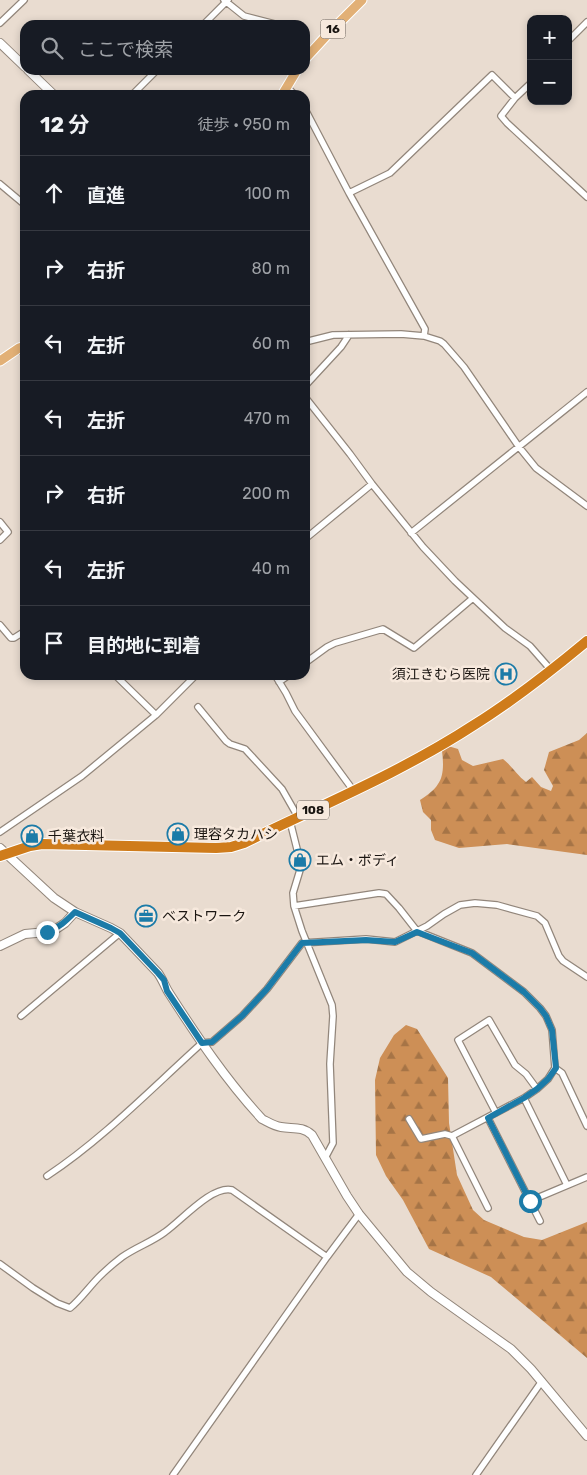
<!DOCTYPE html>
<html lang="ja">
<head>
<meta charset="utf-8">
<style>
	body { margin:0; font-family:Rubik,"Noto Sans JP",sans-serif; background:#20242c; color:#f1f3f6 }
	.controls { position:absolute; right:15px; top:15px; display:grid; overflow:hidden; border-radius:10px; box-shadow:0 2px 8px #0003 }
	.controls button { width:45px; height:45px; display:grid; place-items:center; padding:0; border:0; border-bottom:1px solid #363941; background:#171b24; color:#f1f3f6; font:25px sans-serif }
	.stop { position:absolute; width:15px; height:15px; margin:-11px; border:4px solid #1b7ba8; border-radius:50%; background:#fff }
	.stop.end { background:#1b7ba8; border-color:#fff; box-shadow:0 1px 5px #0008 }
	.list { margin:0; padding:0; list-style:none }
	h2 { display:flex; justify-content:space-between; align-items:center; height:65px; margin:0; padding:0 20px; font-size:21px }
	h2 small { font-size:16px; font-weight:400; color:#9ea1a6 }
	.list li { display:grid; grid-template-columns:32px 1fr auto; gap:15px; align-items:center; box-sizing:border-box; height:75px; padding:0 20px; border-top:1px solid #363941 }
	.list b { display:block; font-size:19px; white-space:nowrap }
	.list em { font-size:16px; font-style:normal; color:#9ea1a6 }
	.icon { flex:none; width:28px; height:28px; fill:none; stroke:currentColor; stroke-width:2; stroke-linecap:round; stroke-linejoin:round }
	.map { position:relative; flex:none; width:587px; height:1475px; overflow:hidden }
	.search { position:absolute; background:#171b24; box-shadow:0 2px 8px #0003; left:20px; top:20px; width:290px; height:55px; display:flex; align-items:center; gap:12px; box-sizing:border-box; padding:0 18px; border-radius:15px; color:#9ea1a6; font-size:19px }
	.panel { position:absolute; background:#171b24; box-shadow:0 2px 8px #0003; left:20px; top:90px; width:290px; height:590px; border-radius:15px }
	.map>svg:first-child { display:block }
	.forest { fill:url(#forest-firs) }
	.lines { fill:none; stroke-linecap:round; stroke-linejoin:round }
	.street-casing { stroke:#92867b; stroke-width:8 }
	.secondary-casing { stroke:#92867b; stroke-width:10 }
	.primary-casing { stroke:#fff; stroke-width:11 }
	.highway-casing { stroke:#fff; stroke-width:12 }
	.street { stroke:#fff; stroke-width:5.5 }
	.secondary { stroke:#fff; stroke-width:8 }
	.primary { stroke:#e2b076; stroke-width:9 }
	.highway { stroke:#cf7c1b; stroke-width:10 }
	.route { stroke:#1b7ba8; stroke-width:6 }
	.labels { text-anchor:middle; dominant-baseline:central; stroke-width:5; stroke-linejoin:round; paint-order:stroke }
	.shield { fill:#f7e9dd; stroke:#5c554e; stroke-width:1 }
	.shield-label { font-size:12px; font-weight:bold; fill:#1a1511 }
	.poi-label { font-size:14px; fill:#1a1511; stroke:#f7e9dd; text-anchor:start }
</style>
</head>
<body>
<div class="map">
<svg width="587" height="1475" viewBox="0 0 587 1475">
	<defs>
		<pattern id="forest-firs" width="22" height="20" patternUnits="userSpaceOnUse" patternTransform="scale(1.25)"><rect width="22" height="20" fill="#cd8f56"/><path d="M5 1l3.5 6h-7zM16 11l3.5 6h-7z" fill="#a67446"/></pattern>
	</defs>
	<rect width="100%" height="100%" fill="#e9dcd0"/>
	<path class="forest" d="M587 733V855L507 844 459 848 435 840 431 830V820L423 812 420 800C442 786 445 776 442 751L448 746 458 749 462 760 473 766 503 759C512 766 517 775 526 782L532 777 541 787 551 791 553 786 544 770 549 752 579 740Z
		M406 1025 417 1029 448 1078 449 1123 457 1175 473 1210 484 1220 524 1237 542 1240 587 1222V1358L491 1277 429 1249 403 1200 386 1176 376 1155 375 1080 380 1058 394 1035Z"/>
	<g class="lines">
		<g class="street-casing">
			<path id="street" d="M224 0 244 16 279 25
				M0 23 24 0
				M203 25 228 0
				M568 41 587 22
				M531 83 515 98 501 116 507 123 587 197
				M287 87 295 95
				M132 95 157 70
				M305 109 349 193 425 329 424 336
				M0 184 25 205
				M349 193 390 173 492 75 515 98
				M305 342 333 335 401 334 424 336 440 341 444 344 464 367 519 447 536 468 587 506
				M19 348 25 355
				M305 386 341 347 349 335
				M305 397 350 454 372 484 423 547 455 581 505 628 530 646 551 670
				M0 522 8 532 0 540
				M411 533 587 392
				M305 539 372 484
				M0 625 11 638H14L25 631
				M305 663 327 647 335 643 383 629 414 648 473 598
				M115 675 156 715
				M275 675 286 693 295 711 353 790
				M279 682 289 675
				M198 707 226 741 230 744 245 749 282 789 298 817
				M290 821 299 857 300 870 293 893 294 906 302 931 332 1005 333 1016 330 1064 333 1143 325 1158
				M0 832 82 776 156 715 196 675
				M294 906 379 893 386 894 399 908 417 931 472 953 524 992 540 1008 546 1016 552 1030 555 1068 548 1079 537 1089 524 1098 452 1136 445 1134 421 1139 409 1119
				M21 1016 120 933
				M555 1068 562 1073 587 1126
				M524 1098 567 1185
				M496 1113 458 1040 489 1020 515 1065 526 1074 537 1089
				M488 1118 540 1221
				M452 1136 488 1208
				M47 1176C103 1139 152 1088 202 1043L212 1042 242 1016 267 989 302 943 366 939 395 942 427 926 444 914 460 905 475 903 497 905 537 916 545 923 559 956 563 961 587 977
				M530 1201 587 1177
				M0 1264 33 1288 57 1303 70 1308C81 1299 89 1287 99 1277 106 1270 114 1263 122 1257 136 1247 152 1242 165 1232 181 1221 212 1185 232 1190L327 1257
				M173 1475 327 1257 359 1214
				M476 1475 542 1381"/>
		</g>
		<g class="secondary-casing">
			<path id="secondary" d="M0 43 25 67
				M28 70 54 95
				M0 848 54 898 75 912
				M0 946 25 934 47 932 56 929 65 923 75 912 111 928 120 933 158 973C163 980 165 987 169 993 198 1038 226 1080 262 1119 268 1122 274 1126 281 1127 293 1129 302 1126 312 1135L347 1196 359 1214 407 1272 431 1292 511 1349 531 1369 587 1436"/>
		</g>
		<g class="primary-casing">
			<path id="primary" d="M305 59 328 34 362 0
				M282 95 297 70
				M0 361 19 348 25 346"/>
		</g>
		<g class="highway-casing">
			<path id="highway" d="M0 856 30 846 42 844 216 848 231 847 244 843C322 805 402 772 474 725 514 700 551 671 587 641"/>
		</g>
		<use href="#street" class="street"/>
		<use href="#secondary" class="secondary"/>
		<use href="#primary" class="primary"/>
		<use href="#highway" class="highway"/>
	</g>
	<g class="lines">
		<path class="route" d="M47 932C59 928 66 921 75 912L111 928 120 933 158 973 164 980 167 991 202 1043 212 1042 242 1016 267 989 302 943 366 940 395 942 417 932 472 953 524 992 540 1008 546 1016 552 1030 556 1068 548 1079 537 1089 524 1098 488 1118 530 1201"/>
	</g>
	<defs>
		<g id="hospital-ring" transform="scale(1.125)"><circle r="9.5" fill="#f7e9dd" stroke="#1b7ba8" stroke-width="1.5"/><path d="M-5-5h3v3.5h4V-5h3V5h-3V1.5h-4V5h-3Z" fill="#1b7ba8"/></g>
		<g id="shop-ring" transform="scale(1.125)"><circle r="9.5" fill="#f7e9dd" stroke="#1b7ba8" stroke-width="1.5"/><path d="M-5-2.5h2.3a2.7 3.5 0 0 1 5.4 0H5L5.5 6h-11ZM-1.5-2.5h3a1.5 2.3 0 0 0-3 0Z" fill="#1b7ba8"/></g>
		<g id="office-ring" transform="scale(1.125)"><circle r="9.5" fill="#f7e9dd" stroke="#1b7ba8" stroke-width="1.5"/><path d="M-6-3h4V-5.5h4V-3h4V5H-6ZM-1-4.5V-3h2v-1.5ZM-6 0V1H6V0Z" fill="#1b7ba8"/></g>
	</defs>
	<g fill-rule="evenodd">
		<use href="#hospital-ring" x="506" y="674"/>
		<use href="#shop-ring" x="178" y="834"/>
		<use href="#shop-ring" x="32" y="836"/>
		<use href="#shop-ring" x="300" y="860"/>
		<use href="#office-ring" x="146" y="916"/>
	</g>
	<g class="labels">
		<g class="shield">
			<rect x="320.5" y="19.5" width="25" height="19" rx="4"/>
			<rect x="297" y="800.5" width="32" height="19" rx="4"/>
		</g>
		<g class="shield-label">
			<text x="333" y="29">16</text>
			<text x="313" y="810">108</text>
		</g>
		<g class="poi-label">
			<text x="490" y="674" text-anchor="end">須江きむら医院</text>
			<text x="194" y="834">理容タカハシ</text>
			<text x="48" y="836">千葉衣料</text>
			<text x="316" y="860">エム・ボディ</text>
			<text x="162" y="916">ベストワーク</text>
		</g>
	</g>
</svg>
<div class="controls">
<button>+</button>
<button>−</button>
</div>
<div class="stop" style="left:530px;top:1201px"></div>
<div class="stop end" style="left:47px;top:932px"></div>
<div class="search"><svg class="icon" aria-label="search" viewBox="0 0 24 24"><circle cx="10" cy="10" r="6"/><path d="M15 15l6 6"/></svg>ここで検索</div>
<section class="panel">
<h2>12 分<small>徒歩 · 950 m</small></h2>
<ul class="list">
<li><svg class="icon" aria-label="ahead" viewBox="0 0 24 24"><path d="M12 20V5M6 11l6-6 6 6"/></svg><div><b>直進</b></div><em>100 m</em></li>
<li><svg class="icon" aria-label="right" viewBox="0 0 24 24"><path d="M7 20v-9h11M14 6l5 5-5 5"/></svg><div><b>右折</b></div><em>80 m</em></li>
<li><svg class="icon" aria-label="left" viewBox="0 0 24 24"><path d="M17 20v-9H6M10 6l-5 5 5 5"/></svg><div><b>左折</b></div><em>60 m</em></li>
<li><svg class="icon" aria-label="left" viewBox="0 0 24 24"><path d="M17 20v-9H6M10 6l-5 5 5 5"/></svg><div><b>左折</b></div><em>470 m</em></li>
<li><svg class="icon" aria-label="right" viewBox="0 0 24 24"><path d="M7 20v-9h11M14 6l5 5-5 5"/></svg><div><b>右折</b></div><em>200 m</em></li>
<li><svg class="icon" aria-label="left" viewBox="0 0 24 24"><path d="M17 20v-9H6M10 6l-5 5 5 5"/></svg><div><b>左折</b></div><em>40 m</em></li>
<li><svg class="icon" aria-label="arrive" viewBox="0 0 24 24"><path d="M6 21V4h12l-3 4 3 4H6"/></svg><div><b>目的地に到着</b></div></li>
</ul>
</section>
</div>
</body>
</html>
